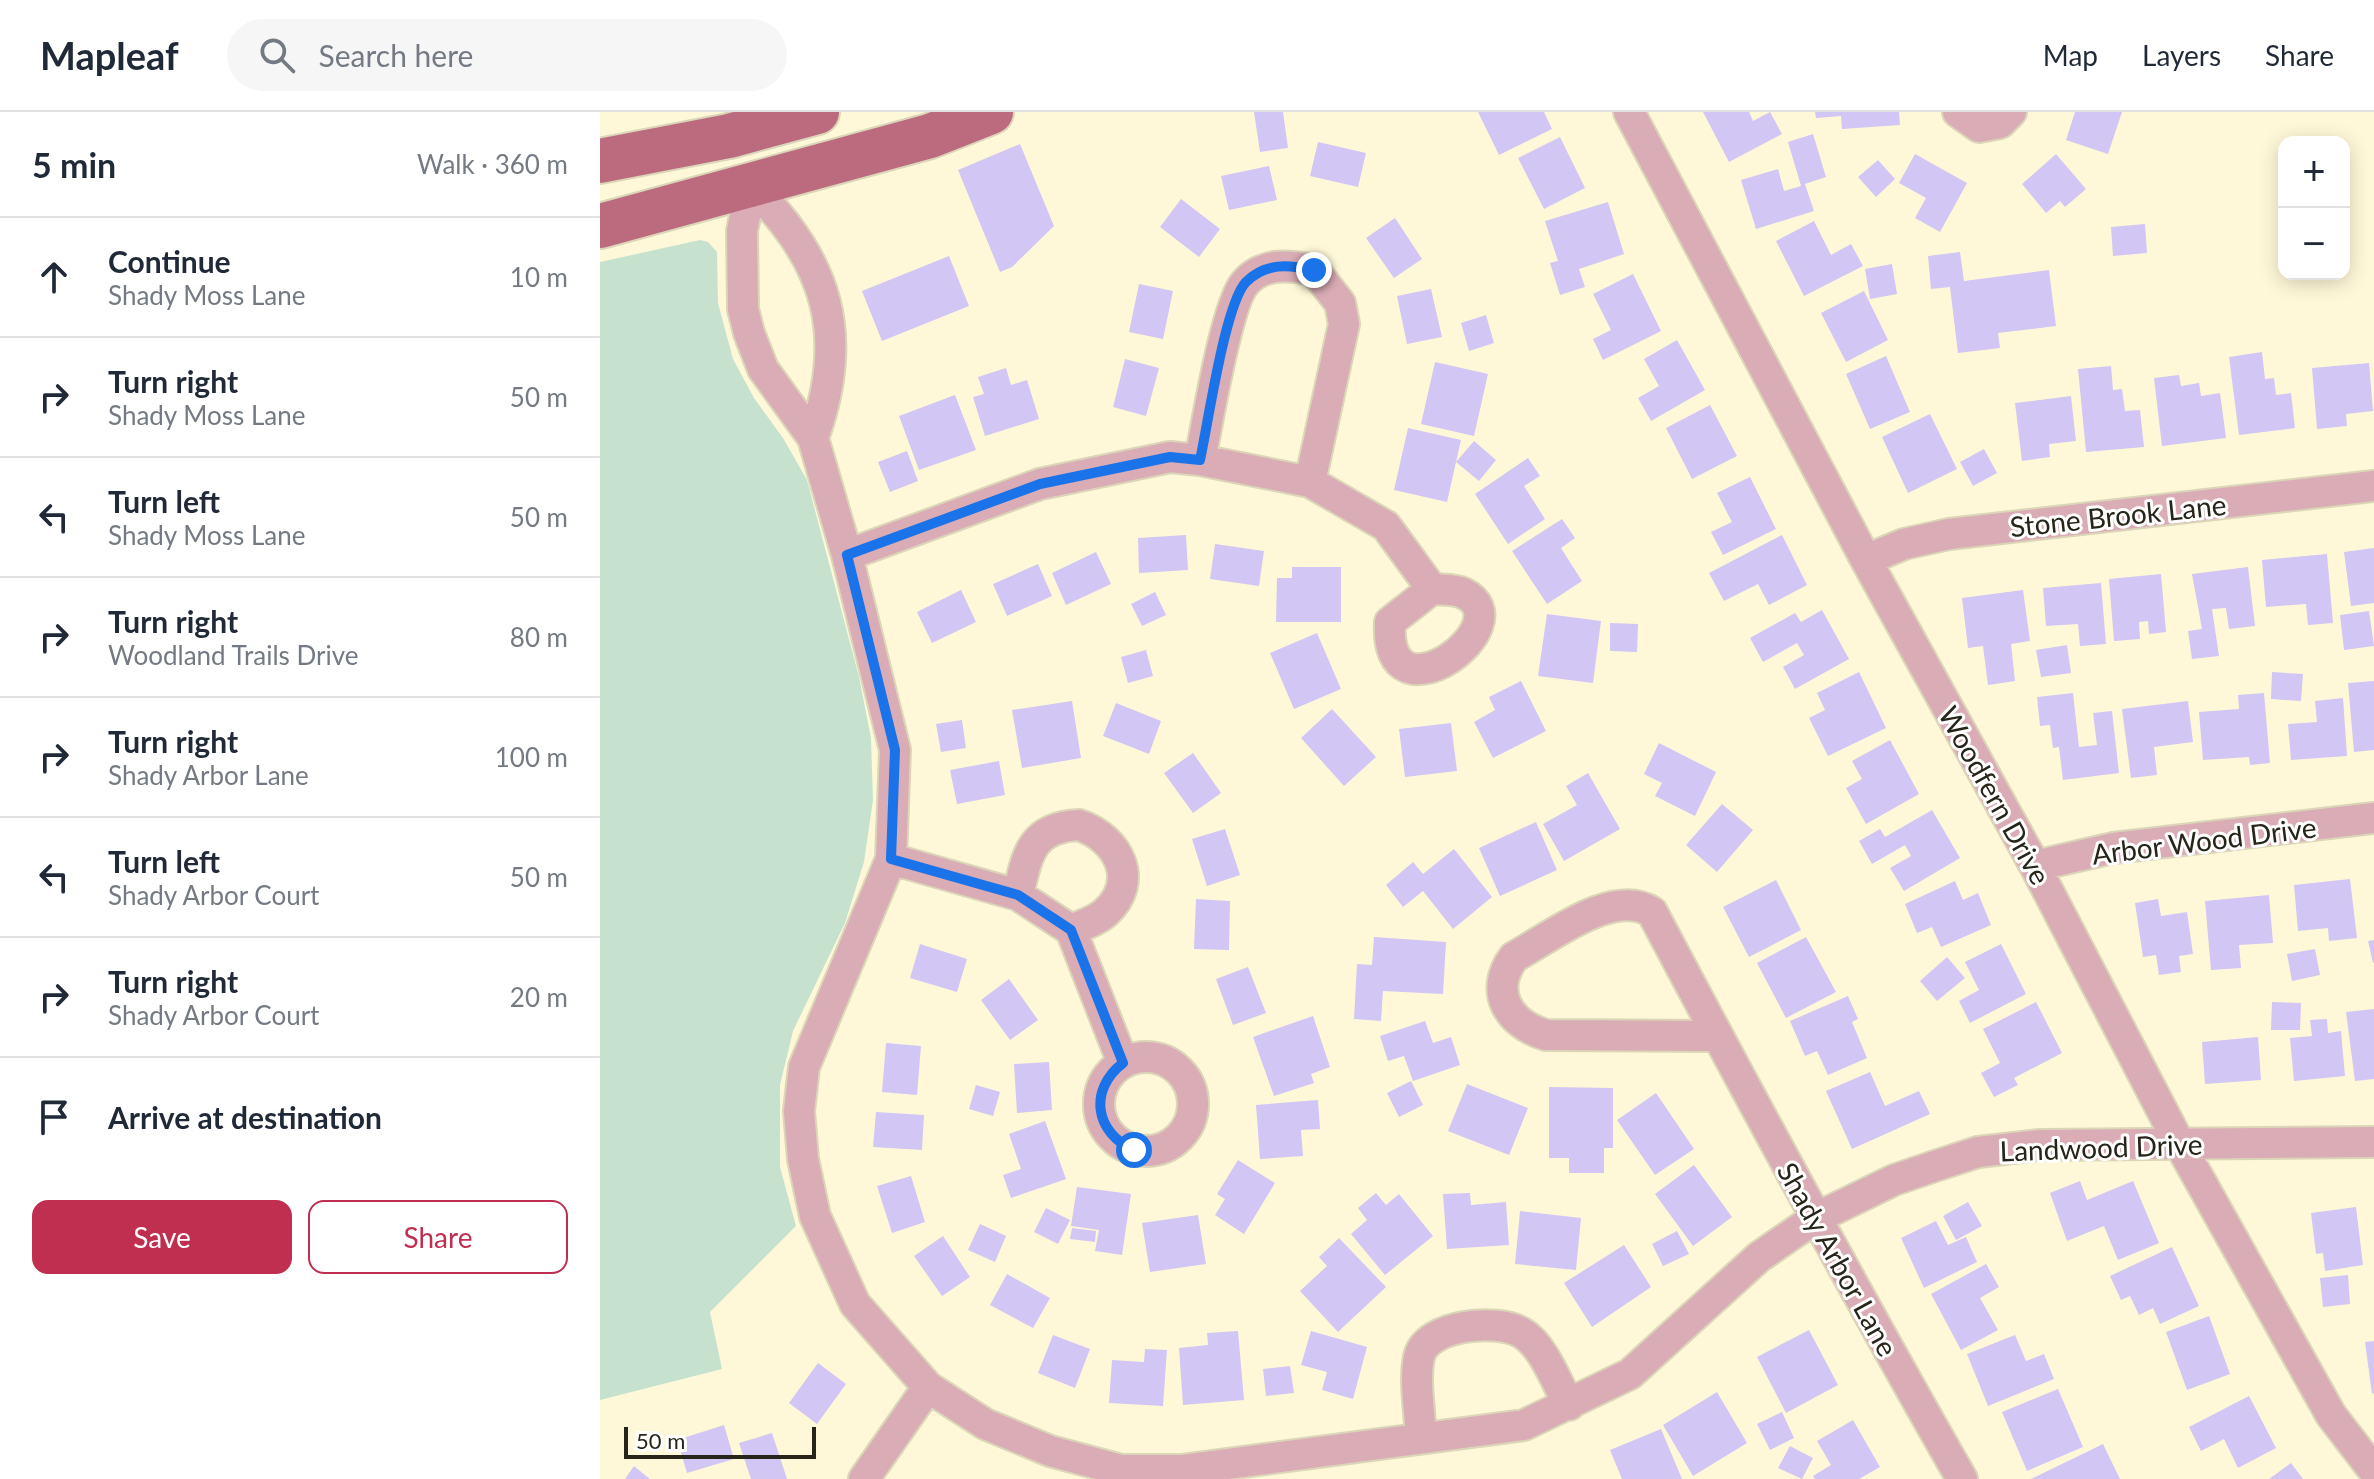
<!DOCTYPE html>
<html lang="en">
<head>
<meta charset="utf-8">
<style>
	body { margin:0; font-family:Lato,sans-serif; background:#f6f6f7; color:#1f2937 }
	.controls { position:absolute; right:24px; top:24px; display:grid; overflow:hidden; border-radius:16px; box-shadow:0 4px 20px #0003 }
	.controls button { width:72px; height:72px; display:grid; place-items:center; padding:0; border:0; border-bottom:2px solid #e0e1e3; background:#fff; color:#1f2937; font:40px sans-serif }
	.scale { position:absolute; left:24px; bottom:20px; width:192px; box-sizing:border-box; padding-left:8px; border:4px solid #272519; border-top:0; font-size:22px; line-height:28px; white-space:nowrap; color:#272519; -webkit-text-stroke:6px #fff; paint-order:stroke }
	.stop { position:absolute; width:24px; height:24px; margin:-18px; border:6px solid #1a73e8; border-radius:50%; background:#fff }
	.stop.end { background:#1a73e8; border-color:#fff; box-shadow:0 2px 8px #0008 }
	.list { margin:0; padding:0; list-style:none }
	h2 { display:flex; justify-content:space-between; align-items:center; height:104px; margin:0; padding:0 32px; font-size:34px }
	h2 small { font-size:26px; font-weight:400; color:#747a83 }
	.list li { display:grid; grid-template-columns:52px 1fr auto; gap:24px; align-items:center; box-sizing:border-box; height:120px; padding:0 32px; border-top:2px solid #e0e1e3 }
	.list b { display:block; font-size:30px; white-space:nowrap }
	.list p { margin:0; font-size:26px; white-space:nowrap; color:#747a83 }
	.list em { font-size:26px; font-style:normal; color:#747a83 }
	.actions { display:flex; gap:16px; padding:24px 32px }
	.actions a { flex:1; padding:18px 0; border:2px solid #c02f50; border-radius:16px; text-align:center; font-size:28px; color:#c02f50 }
	.actions .main { background:#c02f50; color:#fff }
	.icon { flex:none; width:44px; height:44px; fill:none; stroke:currentColor; stroke-width:2; stroke-linecap:round; stroke-linejoin:round }
	.map { position:relative; flex:none; width:1774px; height:1367px; overflow:hidden }
	header { display:flex; align-items:center; gap:48px; box-sizing:border-box; height:112px; padding:0 40px; background:#fff; border-bottom:2px solid #e0e1e3 }
	header strong { font-size:38px }
	nav { display:flex; gap:44px; margin-inline-start:auto; font-size:28px }
	.search { width:560px; height:72px; background:#f6f6f7; display:flex; align-items:center; gap:20px; box-sizing:border-box; padding:0 28px; border-radius:44px; color:#747a83; font-size:30px }
	main { display:flex }
	aside { flex:1; background:#fff }
	.map>svg:first-child { display:block }
	.green { fill:#c6e2cf }
	.building { fill:#d2c6f4 }
	.lines { fill:none; stroke-linecap:round; stroke-linejoin:round }
	.minor-casing { stroke:#dcd6b9; stroke-width:34 }
	.primary-casing { stroke:#dcd6b9; stroke-width:48 }
	.minor { stroke:#daacb5; stroke-width:30 }
	.primary { stroke:#bc6b7e; stroke-width:44 }
	.route { stroke:#1a73e8; stroke-width:10 }
	.labels { text-anchor:middle; dominant-baseline:central; stroke-width:6; stroke-linejoin:round; paint-order:stroke }
	.street-label { font-size:28px; fill:#272519; stroke:#fff }
</style>
</head>
<body>
<header>
<strong>Mapleaf</strong>
<div class="search"><svg class="icon" aria-label="search" viewBox="0 0 24 24"><circle cx="10" cy="10" r="6"/><path d="M15 15l6 6"/></svg>Search here</div>
<nav><a>Map</a><a>Layers</a><a>Share</a></nav>
</header>
<main>
<aside>
<h2>5 min<small>Walk · 360 m</small></h2>
<ul class="list">
<li><svg class="icon" aria-label="ahead" viewBox="0 0 24 24"><path d="M12 20V5M6 11l6-6 6 6"/></svg><div><b>Continue</b><p>Shady Moss Lane</p></div><em>10 m</em></li>
<li><svg class="icon" aria-label="right" viewBox="0 0 24 24"><path d="M7 20v-9h11M14 6l5 5-5 5"/></svg><div><b>Turn right</b><p>Shady Moss Lane</p></div><em>50 m</em></li>
<li><svg class="icon" aria-label="left" viewBox="0 0 24 24"><path d="M17 20v-9H6M10 6l-5 5 5 5"/></svg><div><b>Turn left</b><p>Shady Moss Lane</p></div><em>50 m</em></li>
<li><svg class="icon" aria-label="right" viewBox="0 0 24 24"><path d="M7 20v-9h11M14 6l5 5-5 5"/></svg><div><b>Turn right</b><p>Woodland Trails Drive</p></div><em>80 m</em></li>
<li><svg class="icon" aria-label="right" viewBox="0 0 24 24"><path d="M7 20v-9h11M14 6l5 5-5 5"/></svg><div><b>Turn right</b><p>Shady Arbor Lane</p></div><em>100 m</em></li>
<li><svg class="icon" aria-label="left" viewBox="0 0 24 24"><path d="M17 20v-9H6M10 6l-5 5 5 5"/></svg><div><b>Turn left</b><p>Shady Arbor Court</p></div><em>50 m</em></li>
<li><svg class="icon" aria-label="right" viewBox="0 0 24 24"><path d="M7 20v-9h11M14 6l5 5-5 5"/></svg><div><b>Turn right</b><p>Shady Arbor Court</p></div><em>20 m</em></li>
<li><svg class="icon" aria-label="arrive" viewBox="0 0 24 24"><path d="M6 21V4h12l-3 4 3 4H6"/></svg><div><b>Arrive at destination</b></div></li>
</ul>
<div class="actions"><a class="main">Save</a><a>Share</a></div>
</aside>
<div class="map">
<svg width="1774" height="1367" viewBox="0 0 1774 1367">
	<rect width="100%" height="100%" fill="#fff8d8"/>
	<path class="green" d="M100 128 108 130 117 140 118 191 133 247 154 286 183 326 207 368 259 565 271 626 273 688 264 750 245 811 193 919 180 973V1055L196 1114 110 1200 122 1257 0 1288V150Z"/>
	<path class="building" d="M654 0H683L688 36 660 40Z
		M878 0H944L952 17 899 43Z
		M1103 0H1149L1153 9 1170 0 1182 22 1129 50Z
		M1215 0H1299L1300 13 1242 17 1241 4 1216 6Z
		M1475 0H1522L1508 42 1466 28Z
		M1213 22 1226 65 1205 72 1214 99 1156 117 1141 68 1178 57 1184 79 1201 74 1188 30Z
		M960 25 985 76 944 97 918 46Z
		M718 30 766 41 758 75 710 64Z
		M420 32 454 114 412 155 400 160 358 58Z
		M1315 42 1367 71 1340 120 1315 106 1326 86 1299 71Z
		M1456 42 1486 77 1465 95 1460 89 1446 101 1422 72Z
		M1278 48 1295 67 1276 85 1258 65Z
		M669 54 677 88 629 98 621 64Z
		M581 87 620 117 599 145 560 115Z
		M1008 90 1024 142 979 157 985 175 960 183 950 151 958 149 945 109Z
		M795 106 822 147 794 166 766 126Z
		M1214 109 1231 143 1251 132 1263 154 1204 184 1176 129Z
		M1545 112 1547 141 1513 144 1511 115Z
		M1360 140 1364 169 1449 158 1456 214 1398 221 1400 236 1358 241 1350 175 1331 177 1328 144Z
		M349 144 369 194 282 229 262 179Z
		M1292 152 1297 182 1270 187 1265 157Z
		M1033 162 1061 219 1003 248 993 227 1011 218 993 182Z
		M539 172 573 179 563 227 529 220Z
		M831 177 842 225 807 232 797 184Z
		M1264 179 1288 228 1246 250 1221 201Z
		M886 203 894 231 869 239 861 211Z
		M1077 228 1105 278 1051 309 1038 286 1059 274 1044 247Z
		M1662 240 1665 267 1674 266 1676 283 1691 281 1695 316 1639 323 1629 245Z
		M1286 244 1310 300 1270 317 1246 262Z
		M525 247 559 256 546 304 513 295Z
		M835 250 888 262 874 324 821 312Z
		M1769 251 1773 299 1746 302 1747 314 1717 317 1712 256Z
		M1511 254 1513 278 1522 277 1525 299 1540 298 1544 335 1486 340 1478 257Z
		M406 256 411 273 427 268 439 307 385 324 373 285 384 282 378 265Z
		M1579 263 1581 274 1599 271 1601 284 1620 281 1626 326 1562 334 1554 266Z
		M355 283 376 338 319 358 299 304Z
		M1471 284 1476 329 1449 332 1450 345 1422 349 1415 291Z
		M1110 293 1137 344 1092 367 1066 316Z
		M1330 302 1357 357 1308 381 1282 325Z
		M808 316 861 328 847 390 794 378Z
		M874 329 896 348 879 369 856 350Z
		M1384 337 1397 361 1373 374 1360 350Z
		M307 339 318 369 290 380 278 350Z
		M928 346 940 364 924 374 945 407 908 432 875 382Z
		M1150 365 1176 417 1123 443 1111 420 1132 410 1117 381Z
		M962 407 975 426 961 436 982 469 947 492 912 439Z
		M586 423 588 458 539 461 538 426Z
		M1182 423 1207 473 1169 493 1158 472 1124 489 1109 461Z
		M615 432 664 439 659 474 610 467Z
		M1774 436V491L1751 494 1744 440Z
		M496 440 511 472 466 493 452 461Z
		M1727 442 1733 511 1708 513 1706 492 1666 495 1662 448Z
		M438 452 452 484 407 504 393 472Z
		M692 455H741V510H676L677 466H692Z
		M1648 455 1655 514 1629 517 1626 496 1612 497 1619 544 1592 547 1588 519 1602 517 1592 462Z
		M1561 462 1566 520 1549 522 1548 509 1539 510 1540 527 1514 529 1509 467Z
		M1501 471 1506 532 1480 534 1478 512 1446 514 1443 476Z
		M361 478 376 510 332 531 317 500Z
		M1423 478 1430 529 1411 532 1415 569 1388 573 1383 534 1368 536 1362 486Z
		M555 480 566 503 542 514 531 492Z
		M1222 498 1249 547 1195 577 1183 555 1204 543 1197 531 1163 550 1150 526 1195 501 1201 510Z
		M1769 499 1774 534 1744 538 1740 503Z
		M947 502 1001 509 993 571 938 564Z
		M1010 511 1038 512 1037 540 1010 539Z
		M717 521 741 577 694 597 670 541Z
		M1467 533 1471 561 1441 565 1436 538Z
		M546 538 553 564 528 571 521 545Z
		M1259 560 1286 616 1228 644 1209 606 1225 598 1217 581Z
		M1672 560 1703 562 1701 589 1671 587Z
		M921 569 946 619 893 646 874 610 895 598 889 585Z
		M1774 569V638L1754 640 1748 571Z
		M1473 581 1479 635 1497 633 1493 601 1512 599 1519 661 1463 668 1459 635 1453 636 1450 613 1440 614 1437 585Z
		M1664 581 1670 651 1650 653 1649 645 1603 648 1599 600 1639 597 1638 583Z
		M1743 586 1747 644 1691 648 1688 612 1717 610 1715 589Z
		M472 589 481 646 422 656 412 598Z
		M1588 589 1593 630 1554 635 1557 663 1531 666 1522 597Z
		M516 591 561 609 549 642 503 624Z
		M732 597 776 645 744 674 701 626Z
		M362 608 366 636 341 640 336 612Z
		M851 611 857 659 805 665 799 617Z
		M1290 628 1319 682 1266 712 1246 676 1262 667 1252 649Z
		M1059 631 1116 660 1095 704 1055 684 1062 671 1044 662Z
		M593 641 621 681 593 701 564 661Z
		M399 649 405 683 357 692 350 658Z
		M988 661 1020 717 964 749 943 712 977 693 966 674Z
		M1122 692 1153 718 1117 760 1086 733Z
		M1332 698 1360 746 1304 779 1290 756 1311 744 1305 733 1272 752 1259 729 1280 717 1285 725Z
		M936 710 957 758 900 784 879 736Z
		M625 717 640 763 607 774 592 727Z
		M854 737 892 785 853 817 823 779 803 795 786 773 813 750 823 762Z
		M1750 767 1757 826 1729 829 1728 816 1698 819 1694 773Z
		M1176 768 1201 818 1149 845 1123 795Z
		M1355 769 1363 788 1378 781 1391 813 1341 835 1332 815 1317 821 1305 792Z
		M1669 783 1673 831 1639 833 1641 856 1611 858 1605 789Z
		M596 787 630 789 629 838 594 837Z
		M1558 787 1561 804 1587 800 1593 842 1579 844 1581 860 1559 863 1556 843 1543 845 1535 791Z
		M774 825 846 830 843 882 783 879 781 909 754 907 757 852 772 853Z
		M1206 825 1236 880 1186 906 1157 851Z
		M1774 828V851H1773L1768 829Z
		M320 832 367 847 357 880 310 866Z
		M1401 832 1426 882 1370 911 1359 889 1379 878 1365 850Z
		M1715 837 1720 863 1692 869 1687 842Z
		M1347 845 1365 866 1337 889 1320 869Z
		M648 855 666 901 633 913 616 867Z
		M409 867 438 908 410 928 381 888Z
		M1248 884 1258 907 1252 910 1267 946 1228 963 1217 939 1205 944 1190 909Z
		M1436 890 1462 941 1414 966 1418 973 1394 985 1381 961 1400 951 1383 917Z
		M1672 890 1701 891 1700 918H1671Z
		M1774 897V967L1755 969 1746 900Z
		M713 904 730 955 711 962 714 971 674 984 653 925Z
		M1727 907 1728 921 1741 919 1745 964 1694 969 1690 926 1712 924 1710 908Z
		M825 909 833 931 851 925 860 953 813 969 804 944 788 949 780 924Z
		M1658 925 1661 968 1605 972 1602 930Z
		M286 931 321 934 317 983 282 980Z
		M449 950 452 998 417 1001 414 952Z
		M1270 960 1285 994 1319 979 1330 1002 1252 1037 1226 979Z
		M811 969 823 993 799 1005 787 981Z
		M867 972 928 996 909 1043 848 1019Z
		M376 973 400 980 393 1004 369 997Z
		M949 975 1013 976V1036H1004V1061H969V1046H949Z
		M1056 981 1094 1037 1055 1063 1017 1008Z
		M718 988 720 1017 701 1018 703 1044 660 1047 656 993Z
		M276 1000 324 1003 322 1038 273 1035Z
		M445 1009 466 1067 411 1086 403 1063 421 1057 409 1022Z
		M638 1048 675 1071 644 1122 615 1103 625 1087 617 1082Z
		M1094 1053 1132 1105 1093 1134 1055 1082Z
		M311 1064 325 1110 292 1121 277 1074Z
		M1480 1069 1487 1088 1533 1069 1559 1131 1518 1148 1504 1114 1467 1129 1450 1081Z
		M477 1075 531 1082 522 1143 495 1139 499 1118 471 1114Z
		M776 1081 786 1093 799 1082 833 1124 785 1163 751 1122 767 1108 758 1096Z
		M870 1081 871 1093 906 1090 909 1133 847 1137 843 1082Z
		M1368 1090 1382 1114 1356 1128 1343 1104Z
		M1756 1095 1763 1153 1725 1159 1723 1141 1716 1142 1711 1101Z
		M446 1096 470 1108 458 1132 434 1120Z
		M920 1099 981 1106 976 1158 915 1152Z
		M598 1103 606 1152 550 1160 542 1111Z
		M1336 1109 1348 1133 1366 1125 1377 1150 1324 1176 1301 1126Z
		M380 1112 406 1124 395 1150 368 1138Z
		M472 1116 496 1119 495 1130 470 1127Z
		M1077 1119 1089 1142 1063 1154 1052 1132Z
		M343 1124 370 1165 342 1184 314 1144Z
		M739 1126 786 1175 738 1220 700 1179 727 1154 719 1145Z
		M1024 1133 1051 1175 992 1215 964 1171Z
		M1572 1135 1599 1194 1560 1212 1553 1196 1539 1203 1530 1184 1521 1188 1510 1164Z
		M1386 1152 1399 1175 1380 1186 1398 1218 1361 1238 1331 1182Z
		M407 1162 450 1186 433 1216 390 1193Z
		M1748 1163 1750 1192 1723 1195 1720 1166Z
		M1609 1204 1630 1262 1587 1278 1566 1220Z
		M1209 1218 1238 1273 1186 1301 1157 1245Z
		M638 1219 644 1288 583 1293 579 1236 608 1233 607 1221Z
		M711 1219 767 1235 753 1287 722 1278 727 1260 701 1253Z
		M453 1223 490 1237 475 1276 438 1261Z
		M1415 1223 1426 1249 1444 1242 1454 1267 1388 1294 1367 1242Z
		M1774 1229V1281L1772 1282 1765 1230Z
		M545 1237 567 1238 563 1294 509 1291 512 1248 544 1250Z
		M218 1251 246 1272 217 1312 189 1291Z
		M690 1254 694 1281 666 1284 663 1257Z
		M1458 1277 1483 1335 1427 1359 1402 1300Z
		M1117 1280 1147 1331 1093 1364 1063 1313Z
		M1649 1284 1676 1336 1638 1356 1624 1327 1601 1339 1589 1315Z
		M1182 1300 1194 1326 1170 1338 1157 1312Z
		M1253 1308 1280 1355 1259 1367H1215L1213 1364 1231 1353 1217 1329Z
		M124 1313 134 1347 87 1361 77 1328Z
		M1061 1317 1082 1367H1022L1010 1338Z
		M172 1321 187 1367H151L139 1331Z
		M1503 1332 1520 1367H1431Z
		M1190 1334 1213 1346 1202 1367 1178 1356Z
		M1691 1351 1703 1367H1669Z
		M34 1354 50 1367H25Z"/>
	<g class="lines">
		<g class="minor-casing">
			<path id="minor" d="M1029 0 1266 448 1435 754 1579 1031 1731 1303 1774 1359
				M1358 0 1379 15 1400 11 1411 0
				M213 326C250 223 228 149 151 74L142 119 143 197 149 221 163 257 213 326 247 443 295 638 291 747 204 955 199 999 203 1047 215 1104 255 1192 328 1275 385 1312 450 1339 521 1358H581L924 1313 1030 1262 1159 1145 1214 1107 1294 1068 1338 1053 1378 1040 1440 1033 1774 1030
				M600 348C607 313 626 193 645 171 663 150 690 153 714 158L740 191 744 212 710 370
				M247 443 440 372 570 345 600 348 710 370 786 414 832 477C841 478 855 477 863 481 927 511 783 618 790 510L832 477
				M1266 448 1304 432 1349 422 1774 374
				M479 713C518 726 541 769 505 801 496 809 483 813 471 818L418 783C427 743 431 715 479 713Z
				M291 747 418 783
				M1435 754 1513 736 1774 706
				M471 818 523 951
				M1118 924 946 923C909 912 888 880 914 845 951 825 1013 775 1052 800 1153 991 1255 1180 1362 1367
				M499 992a47 47 0 1 1 94 0a47 47 0 1 1-94 0Z
				M821 1326C820 1301 814 1269 819 1245 826 1212 898 1206 922 1221 944 1234 957 1272 969 1293
				M264 1367 328 1275"/>
		</g>
		<g class="primary-casing">
			<path id="primary" d="M0 49 129 24 217 0
				M0 114 330 24 391 0"/>
		</g>
		<use href="#minor" class="minor"/>
		<use href="#primary" class="primary"/>
	</g>
	<g class="lines">
		<path class="route" d="M534 1038C495 1021 488 978 523 951L471 818 418 783 291 747 295 638 247 443 440 372 570 345 600 348C608 312 625 192 646 170 666 150 689 153 714 158"/>
	</g>
	<g class="labels">
		<g class="street-label">
			<text transform="translate(1518 403) rotate(-6)">Stone Brook Lane</text>
			<text transform="translate(1395 683) rotate(61)">Woodfern Drive</text>
			<text transform="translate(1604 728) rotate(-7)">Arbor Wood Drive</text>
			<text transform="translate(1501 1035) rotate(-2)">Landwood Drive</text>
			<text transform="translate(1238 1147) rotate(61)">Shady Arbor Lane</text>
		</g>
	</g>
</svg>
<div class="controls">
<button>+</button>
<button>−</button>
</div>
<div class="scale">50 m</div>
<div class="stop" style="left:534px;top:1038px"></div>
<div class="stop end" style="left:714px;top:158px"></div>
</div>
</main>
</body>
</html>
